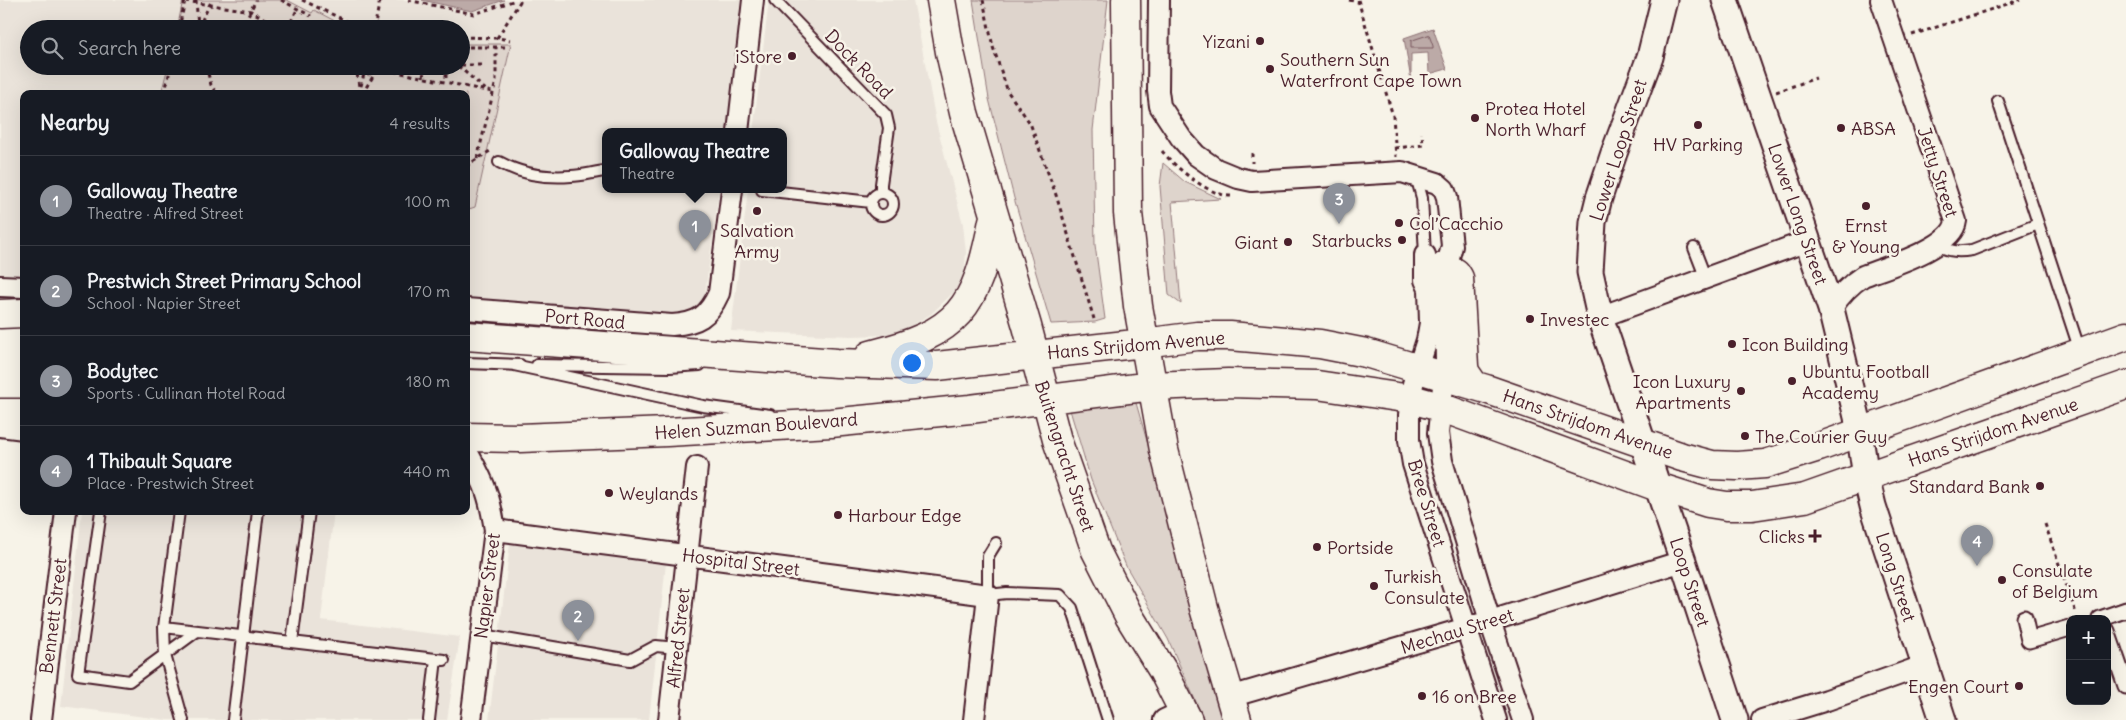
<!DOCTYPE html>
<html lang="en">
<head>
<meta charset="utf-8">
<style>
	body { margin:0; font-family:Delius,sans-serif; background:#242831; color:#f1f3f6 }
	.controls { position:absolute; right:15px; bottom:15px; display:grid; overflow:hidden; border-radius:10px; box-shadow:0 5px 20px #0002 }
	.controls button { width:45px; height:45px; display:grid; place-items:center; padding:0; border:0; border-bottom:1px solid #363941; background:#171b24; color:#f1f3f6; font:25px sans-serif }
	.you { position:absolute; left:911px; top:362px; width:18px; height:18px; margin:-12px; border:4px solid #fff; border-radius:50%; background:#1a73e8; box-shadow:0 0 0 8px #1a73e833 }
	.badge { display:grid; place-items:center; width:32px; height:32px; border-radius:50%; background:#8c9099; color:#fff; font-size:16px; font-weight:700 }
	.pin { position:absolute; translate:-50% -41px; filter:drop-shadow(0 1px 2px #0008) }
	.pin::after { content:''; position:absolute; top:26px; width:18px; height:15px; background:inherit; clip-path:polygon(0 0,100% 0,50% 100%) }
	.popup { position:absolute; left:602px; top:128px; width:185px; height:65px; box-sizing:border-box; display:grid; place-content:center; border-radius:10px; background:#171b24; filter:drop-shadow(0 1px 4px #0005); font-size:16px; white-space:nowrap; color:#9ea1a6 }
	.popup b { font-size:19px; color:#f1f3f6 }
	.popup::after { content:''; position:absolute; left:50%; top:100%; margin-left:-10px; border:10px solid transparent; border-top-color:#171b24 }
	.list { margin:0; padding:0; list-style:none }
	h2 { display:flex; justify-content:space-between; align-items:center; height:65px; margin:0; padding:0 20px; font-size:21px }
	h2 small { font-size:16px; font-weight:400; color:#9ea1a6 }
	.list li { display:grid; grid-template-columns:32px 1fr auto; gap:15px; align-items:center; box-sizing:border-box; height:90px; padding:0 20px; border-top:1px solid #363941 }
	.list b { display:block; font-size:19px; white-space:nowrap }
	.list p { margin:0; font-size:16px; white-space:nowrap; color:#9ea1a6 }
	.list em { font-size:16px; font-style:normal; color:#9ea1a6 }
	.icon { flex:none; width:28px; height:28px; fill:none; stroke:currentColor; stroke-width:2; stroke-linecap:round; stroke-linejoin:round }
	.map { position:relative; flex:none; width:2126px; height:720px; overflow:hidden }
	.search { position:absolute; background:#171b24; box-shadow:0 5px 20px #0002; left:20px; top:20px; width:450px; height:55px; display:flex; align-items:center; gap:12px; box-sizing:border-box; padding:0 18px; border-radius:28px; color:#9ea1a6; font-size:19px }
	.panel { position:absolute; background:#171b24; box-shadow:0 5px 20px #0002; left:20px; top:90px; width:450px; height:425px; border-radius:10px }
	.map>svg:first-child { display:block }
	.built { fill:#eae3da; fill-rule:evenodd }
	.green { fill:#ded4cc; stroke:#947a7c }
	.water { fill:#bcaaa7; stroke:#8e7275 }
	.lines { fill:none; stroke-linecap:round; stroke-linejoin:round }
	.shore { stroke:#78575d; stroke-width:1 }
	.service-casing { stroke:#4a1f2b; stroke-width:14 }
	.pedestrian-casing { stroke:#4a1f2b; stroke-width:19 }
	.minor-casing { stroke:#4a1f2b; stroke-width:24 }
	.tertiary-casing { stroke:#4a1f2b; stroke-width:29 }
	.secondary-casing { stroke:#4a1f2b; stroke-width:31 }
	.primary-casing { stroke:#4a1f2b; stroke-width:31 }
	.path { stroke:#4a1f2b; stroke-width:3; stroke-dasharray:4 4; stroke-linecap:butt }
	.service { stroke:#f7f3e8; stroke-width:10 }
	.pedestrian { stroke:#f7f3e8; stroke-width:15 }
	.minor { stroke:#f7f3e8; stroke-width:20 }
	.tertiary { stroke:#f7f3e8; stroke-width:25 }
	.secondary { stroke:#f7f3e8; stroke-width:28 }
	.primary { stroke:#f7f3e8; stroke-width:28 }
	.poi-dot { fill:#4a1f2b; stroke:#f7f3e8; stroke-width:2 }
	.labels { text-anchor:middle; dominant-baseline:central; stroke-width:5; stroke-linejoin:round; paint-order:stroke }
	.poi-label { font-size:18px; fill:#4a1f2b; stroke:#f7f3e8; text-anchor:start }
	.street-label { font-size:18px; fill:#4a1f2b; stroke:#f7f3e8 }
</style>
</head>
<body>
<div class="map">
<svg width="2126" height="720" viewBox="0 0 2126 720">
	<rect width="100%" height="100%" fill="#f7f3e8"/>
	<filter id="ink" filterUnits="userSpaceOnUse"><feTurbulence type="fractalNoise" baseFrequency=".02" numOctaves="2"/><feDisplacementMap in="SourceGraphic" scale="10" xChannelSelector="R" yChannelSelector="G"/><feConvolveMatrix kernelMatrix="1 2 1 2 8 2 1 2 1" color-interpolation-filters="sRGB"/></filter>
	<g filter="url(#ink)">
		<path class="built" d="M0 0H422L472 11 504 0H745L727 132H606V190H719L705 294 701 304 685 318 466 303V94H24V281L0 280ZM29 29H461V66H29Z
			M769 0H913L936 122 963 224 966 253 964 274 955 291 931 314 908 328 887 335 851 336 731 331 748 190H784V132H753Z
			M82 511H334L321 620 460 637 447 720H168L61 706Z
			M510 543 666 563 649 720H489Z"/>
		<path class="green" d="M183 0H287L312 13 314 10 350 29H177Z
			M973 0H1108L1093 130 1095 245 1105 319 1095 322 1051 324 1014 198 989 99Z
			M461 44H511L475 207 466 210V94H161L168 66H359L360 73 370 76 376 66H461Z
			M1163 163 1185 182 1221 199 1172 202 1181 304 1169 295 1160 186Z
			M1136 403 1186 576 1226 720H1204L1168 639 1126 566 1091 480 1070 410Z"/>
		<path class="water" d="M422 0H504L472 11Z
			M1433 28 1447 69 1429 74 1428 53 1411 54V80L1404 38Z"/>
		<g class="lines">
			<path class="shore" d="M1429 35 1433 46V48H1411V41Z"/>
			<g class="service-casing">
				<path id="service" d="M775 0 886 115 889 128 881 184V193
					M1998 101 2080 351
					M499 162C521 174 546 178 571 176 583 176 594 172 606 171
					M1416 176 1422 198 1425 255H1427
					M762 190 871 202
					M871 204a11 11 0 1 1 22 0a11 11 0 1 1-22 0Z
					M1937 245C1949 252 1959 252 1972 250L2038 224
					M1694 248 1706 279
					M466 363 520 365
					M514 365 703 406 770 415
					M537 365 670 367 700 365
					M101 511 78 674 129 681 197 631
					M179 511 164 627 444 660
					M996 543 988 556V595L1007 593 1060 595 1072 608 1108 720
					M164 627 165 655 183 720
					M482 635 630 660 656 646 677 648
					M292 642 309 511
					M233 720 258 511
					M429 720 436 659"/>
			</g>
			<g class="pedestrian-casing">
				<path id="pedestrian" d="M2024 618 2029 640 2070 628
					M2100 619 2126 610
					M2107 631 2126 686"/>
			</g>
			<g class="minor-casing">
				<path id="minor" d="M1159 0 1158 91 1160 106 1181 138 1196 155 1216 169 1238 178 1252 181 1402 172 1437 183 1444 189 1447 197 1452 246 1444 276 1446 359 1438 433 1442 461 1490 621 1523 720
					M738 132 753 0
					M1425 255V280L1429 289 1430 323 1427 340 1413 384 1409 415V440L1413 464 1496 720
					M0 286 24 287
					M466 309 672 325C698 323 708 317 719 293L732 190
					M1831 309C1840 295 1849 285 1863 276 1886 267 1953 248 1956 221L1881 0
					M1600 317 1807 241
					M0 426 24 429
					M470 457C486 486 490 498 495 530L471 720
					M495 530 988 595 974 720
					M1230 697 1490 621 1683 561
					M41 720 66 511
					M669 720 697 467
					M1164 720 1183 711
					M1762 720 1827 700 1926 665"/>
			</g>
			<g class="tertiary-casing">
				<path id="tertiary" d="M1664 0 1650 57 1614 153 1599 198 1593 222 1590 272 1600 317 1683 561 1735 720
					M1725 0 1831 309 1857 417 1866 477 1873 506 1943 720"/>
			</g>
			<g class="secondary-casing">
				<path id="secondary" d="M1445 266 1456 273 1459 278 1464 366 1465 372 1474 385
					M1144 343 1197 336H1230L1320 344 1366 353 1486 389 1682 457 1712 465 1737 466 1765 464 1819 447 2126 336
					M1152 386 1228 383 1317 385 1411 399 1440 407 1658 487 1708 503 1727 506H1752L1805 498 2126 385"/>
			</g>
			<g class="primary-casing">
				<path id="primary" d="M941 0 950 52 964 113 1027 326 1057 440 1096 551 1129 616 1163 671 1188 720
					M1126 0 1128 213 1138 306 1164 450 1204 608 1237 720
					M0 314 24 313
					M466 336 837 363 937 366 1144 343
					M870 355C959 333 976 309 993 221
					M0 413H24
					M466 437 520 438 667 432 831 423 970 409 1152 386"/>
			</g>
			<path class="path" d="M196 0 198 26
				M281 0 311 16
				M302 0 363 29
				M408 0 474 14 516 0
				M983 0 993 47 1008 92 1030 123 1056 195 1094 319
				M1349 0 1358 2
				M1358 0 1393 116 1396 157
				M185 1 251 11 282 29
				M180 24 204 29
				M198 28 212 0
				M179 29 185 0
				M241 29 256 0
				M287 29 298 8
				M374 29 380 0
				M1912 35 2020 0
				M461 37 497 38 510 40
				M497 38 521 0
				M461 47H508
				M461 65H484
				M171 66 165 92 171 94
				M206 66 211 85 217 94
				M356 66 359 87
				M446 66V82
				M458 66 486 90
				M378 68 492 92
				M423 77 425 66
				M1776 92 1816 78
				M359 94 366 66
				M362 94 379 67
				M1395 148 1423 145 1422 133
				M1162 151C1176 168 1211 198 1234 196
				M1252 153V163
				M477 159 496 81V47
				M466 166 490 151
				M2045 524 2076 613"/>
			<use href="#service" class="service"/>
			<use href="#pedestrian" class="pedestrian"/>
			<use href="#minor" class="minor"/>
			<use href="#tertiary" class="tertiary"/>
			<use href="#secondary" class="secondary"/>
			<use href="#primary" class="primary"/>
		</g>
	</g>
	<g class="poi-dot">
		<circle cx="1260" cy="41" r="5"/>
		<circle cx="792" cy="56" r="5"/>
		<circle cx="1270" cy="69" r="5"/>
		<circle cx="1475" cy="118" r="5"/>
		<circle cx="1698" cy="125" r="5"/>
		<circle cx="1841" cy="128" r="5"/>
		<circle cx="1866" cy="206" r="5"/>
		<circle cx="757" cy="211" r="5"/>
		<circle cx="1399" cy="223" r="5"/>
		<circle cx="1402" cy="240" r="5"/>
		<circle cx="1288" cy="242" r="5"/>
		<circle cx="1530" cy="319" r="5"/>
		<circle cx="1732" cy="344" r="5"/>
		<circle cx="1792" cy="381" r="5"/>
		<circle cx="1741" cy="391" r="5"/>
		<circle cx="1745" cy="436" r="5"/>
		<circle cx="2040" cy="486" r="5"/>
		<circle cx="609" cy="493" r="5"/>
		<circle cx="838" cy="515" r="5"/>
		<path d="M1812.5 528.5h5v5h5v5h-5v5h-5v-5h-5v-5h5z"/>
		<circle cx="1317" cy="547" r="5"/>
		<circle cx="2002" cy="580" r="5"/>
		<circle cx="1374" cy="586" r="5"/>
		<circle cx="2019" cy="686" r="5"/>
		<circle cx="1422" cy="696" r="5"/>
	</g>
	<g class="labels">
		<g class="poi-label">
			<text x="1250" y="41" text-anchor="end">Yizani</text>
			<text x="782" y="56" text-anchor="end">iStore</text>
			<text x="1280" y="59">Southern Sun<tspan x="1280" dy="21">Waterfront Cape Town</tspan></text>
			<text x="1485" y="108">Protea Hotel<tspan x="1485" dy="21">North Wharf</tspan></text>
			<text x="1851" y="128">ABSA</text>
			<text x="1698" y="144" text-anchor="middle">HV Parking</text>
			<text x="1409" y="223">Col’Cacchio</text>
			<text x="1866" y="225" text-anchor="middle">Ernst<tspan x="1866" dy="21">&amp; Young</tspan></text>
			<text x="757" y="230" text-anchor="middle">Salvation<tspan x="757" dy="21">Army</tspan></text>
			<text x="1392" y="240" text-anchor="end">Starbucks</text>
			<text x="1278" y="242" text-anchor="end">Giant</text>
			<text x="1540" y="319">Investec</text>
			<text x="1742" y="344">Icon Building</text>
			<text x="1802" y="371">Ubuntu Football<tspan x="1802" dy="21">Academy</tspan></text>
			<text x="1731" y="381" text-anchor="end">Icon Luxury<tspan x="1731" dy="21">Apartments</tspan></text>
			<text x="1755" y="436">The Courier Guy</text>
			<text x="2030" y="486" text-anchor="end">Standard Bank</text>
			<text x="619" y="493">Weylands</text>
			<text x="848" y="515">Harbour Edge</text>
			<text x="1805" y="536" text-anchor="end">Clicks</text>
			<text x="1327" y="547">Portside</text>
			<text x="2012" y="570">Consulate<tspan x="2012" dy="21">of Belgium</tspan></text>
			<text x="1384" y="576">Turkish<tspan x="1384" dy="21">Consulate</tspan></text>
			<text x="2009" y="686" text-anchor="end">Engen Court</text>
			<text x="1432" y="696">16 on Bree</text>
		</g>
		<g class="street-label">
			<text transform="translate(859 64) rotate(46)">Dock Road</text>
			<text transform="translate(1618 150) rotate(-72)">Lower Loop Street</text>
			<text transform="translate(1938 172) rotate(72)">Jetty Street</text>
			<text transform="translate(1798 214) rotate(71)">Lower Long Street</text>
			<text transform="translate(585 319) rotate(5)">Port Road</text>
			<text transform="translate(1136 345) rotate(-5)">Hans Strijdom Avenue</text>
			<text transform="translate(1588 424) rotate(19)">Hans Strijdom Avenue</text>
			<text transform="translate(756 426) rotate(-4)">Helen Suzman Boulevard</text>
			<text transform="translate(1993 432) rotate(-19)">Hans Strijdom Avenue</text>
			<text transform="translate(1065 456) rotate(72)">Buitengracht Street</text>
			<text transform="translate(1427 503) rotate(73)">Bree Street</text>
			<text transform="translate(741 562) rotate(7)">Hospital Street</text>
			<text transform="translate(1896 577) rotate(72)">Long Street</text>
			<text transform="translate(1690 582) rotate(72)">Loop Street</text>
			<text transform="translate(487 586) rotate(-83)">Napier Street</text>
			<text transform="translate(53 616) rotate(-83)">Bennett Street</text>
			<text transform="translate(1457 631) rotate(-17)">Mechau Street</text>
			<text transform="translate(678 638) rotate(-84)">Alfred Street</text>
		</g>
	</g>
</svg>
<div class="controls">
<button>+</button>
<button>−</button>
</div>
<div class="you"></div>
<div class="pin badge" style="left:695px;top:251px">1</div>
<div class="popup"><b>Galloway Theatre</b>Theatre</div>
<div class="pin badge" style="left:578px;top:641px">2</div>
<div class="pin badge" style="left:1339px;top:224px">3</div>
<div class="pin badge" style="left:1977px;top:566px">4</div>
<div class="search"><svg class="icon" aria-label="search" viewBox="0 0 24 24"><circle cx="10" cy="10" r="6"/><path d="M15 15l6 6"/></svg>Search here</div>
<section class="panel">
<h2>Nearby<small>4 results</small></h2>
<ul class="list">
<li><span class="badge">1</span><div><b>Galloway Theatre</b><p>Theatre · Alfred Street</p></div><em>100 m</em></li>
<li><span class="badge">2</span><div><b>Prestwich Street Primary School</b><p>School · Napier Street</p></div><em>170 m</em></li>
<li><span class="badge">3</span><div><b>Bodytec</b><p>Sports · Cullinan Hotel Road</p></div><em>180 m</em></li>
<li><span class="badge">4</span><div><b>1 Thibault Square</b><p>Place · Prestwich Street</p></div><em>440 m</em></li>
</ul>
</section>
</div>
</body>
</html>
